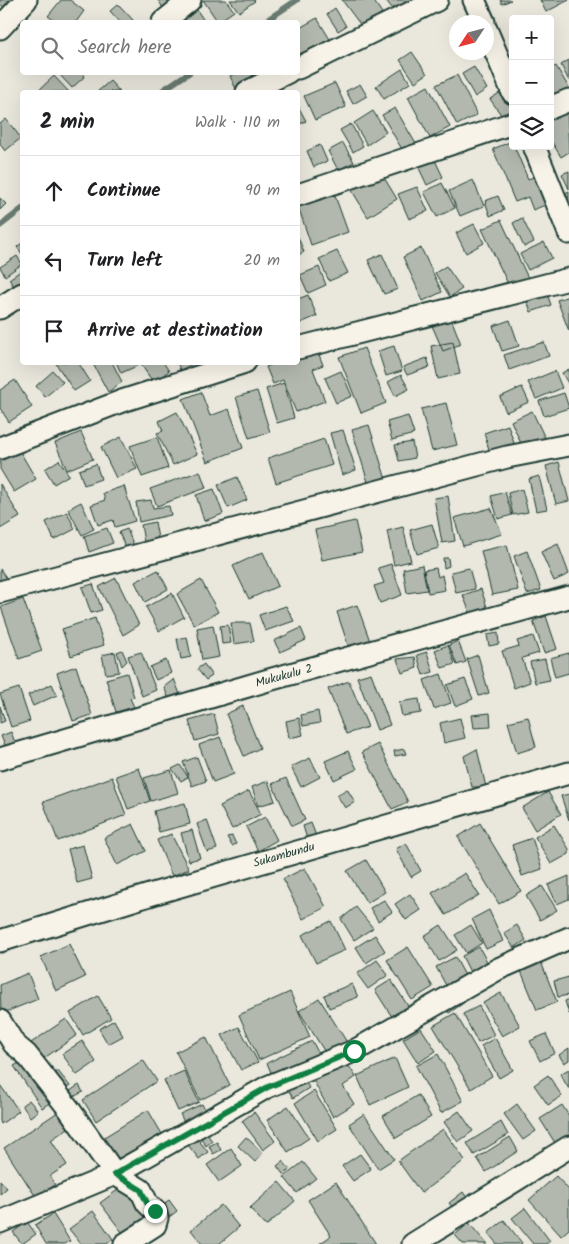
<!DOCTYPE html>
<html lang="en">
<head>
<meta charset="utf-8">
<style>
	body { margin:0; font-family:Kalam,sans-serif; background:#f2f2f2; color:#202124 }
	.controls { position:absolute; right:15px; top:15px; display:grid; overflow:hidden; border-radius:5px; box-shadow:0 5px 20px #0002 }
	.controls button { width:45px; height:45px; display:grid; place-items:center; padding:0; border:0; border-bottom:1px solid #e0e0e0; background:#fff; color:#202124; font:25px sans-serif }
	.compass { position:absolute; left:449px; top:15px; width:45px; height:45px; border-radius:50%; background:#fff; box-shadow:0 5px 20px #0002; rotate:234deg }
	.stop { position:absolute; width:15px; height:15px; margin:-11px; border:4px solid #0b8043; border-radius:50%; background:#fff }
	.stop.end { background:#0b8043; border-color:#fff; box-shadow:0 1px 5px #0008 }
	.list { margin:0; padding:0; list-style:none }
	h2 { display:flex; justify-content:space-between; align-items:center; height:65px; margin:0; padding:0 20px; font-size:21px }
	h2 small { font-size:16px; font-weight:400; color:#757577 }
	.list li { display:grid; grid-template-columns:32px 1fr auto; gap:15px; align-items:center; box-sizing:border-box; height:70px; padding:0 20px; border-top:1px solid #e0e0e0 }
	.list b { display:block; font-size:19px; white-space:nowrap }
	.list em { font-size:16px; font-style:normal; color:#757577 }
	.icon { flex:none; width:28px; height:28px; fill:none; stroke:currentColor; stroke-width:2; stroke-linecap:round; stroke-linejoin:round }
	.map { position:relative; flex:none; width:569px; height:1244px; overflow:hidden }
	.search { position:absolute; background:#fff; box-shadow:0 5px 20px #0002; left:20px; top:20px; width:280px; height:55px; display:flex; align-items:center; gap:12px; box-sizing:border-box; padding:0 18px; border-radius:5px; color:#757577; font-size:19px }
	.panel { position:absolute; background:#fff; box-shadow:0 5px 20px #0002; left:20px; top:90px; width:280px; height:275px; border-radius:5px }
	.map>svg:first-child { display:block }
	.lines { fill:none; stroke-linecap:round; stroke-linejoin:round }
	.stream { stroke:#6a7c72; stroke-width:6 }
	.building { fill:#b2b8ae; stroke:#1f3d34 }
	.minor-casing { stroke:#1f3d34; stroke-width:25 }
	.minor { stroke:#f7f3e8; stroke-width:21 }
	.route { stroke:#0b8043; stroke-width:6 }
	.labels { text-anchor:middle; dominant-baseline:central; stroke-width:4; stroke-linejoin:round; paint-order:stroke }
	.street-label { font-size:12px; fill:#1f3d34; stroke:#f7f3e8 }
</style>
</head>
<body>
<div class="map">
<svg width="569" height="1244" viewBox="0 0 569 1244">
	<rect width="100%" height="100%" fill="#eae8dd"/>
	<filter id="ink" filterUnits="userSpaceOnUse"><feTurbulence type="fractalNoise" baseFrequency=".02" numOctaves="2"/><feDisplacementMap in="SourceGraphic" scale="10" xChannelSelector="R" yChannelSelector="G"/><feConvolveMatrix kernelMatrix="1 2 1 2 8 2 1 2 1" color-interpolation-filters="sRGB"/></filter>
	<g filter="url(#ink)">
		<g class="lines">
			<path class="stream" d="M264 22 297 0
				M160 92 190 72
				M0 226 22 209"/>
		</g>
		<path class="building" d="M0 0H12L5 8 0 4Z
			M61 0H70L84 11 76 22H56L48 16Z
			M158 0H174L165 11Z
			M203 0H226L234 11 218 22Z
			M230 0H254L255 1 239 12Z
			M342 0H373L382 13 362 27Z
			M386 0H410L394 11Z
			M500 0H511L502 4Z
			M540 0H569L546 12Z
			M192 3 205 22H186L179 12Z
			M118 4 133 20 131 22H120L110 11Z
			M335 8 346 26 338 31 327 14Z
			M317 18 331 41 300 59 298 54V29Z
			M412 52 427 74 415 82 400 60Z
			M569 60V81L561 65Z
			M556 66 569 88V93L556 101 550 92V69Z
			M474 67 487 89 475 97 462 74Z
			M402 69 410 83 384 99 376 86Z
			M82 72 85 76 72 88 58 73Z
			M238 72H251L255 81 236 89 230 76Z
			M457 75 477 115 457 125 436 85Z
			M54 76 69 92H39L38 91Z
			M110 81 120 92H97Z
			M335 83 346 107 315 120 304 96Z
			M360 84 367 96 353 104 346 91Z
			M428 86 450 127 430 138 408 97Z
			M501 92 513 110V114L504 119 490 99Z
			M298 106 306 121 298 125Z
			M395 108 416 144 403 151 382 115Z
			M567 110 569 152 561 157 550 139V121Z
			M373 111 386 132 367 145 354 123Z
			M6 119 21 138 5 151 0 144V124Z
			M351 124 363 146 353 152 340 130Z
			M512 141 528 179 539 175 550 203 533 210 528 197 515 202 493 149Z
			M343 143 354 162 338 170 328 151Z
			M320 145 327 161 314 167 307 151Z
			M433 156 443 177 427 185 417 164Z
			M380 171 397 199 368 217 351 189Z
			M569 171V189L562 174Z
			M473 180 484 206 460 216 449 191Z
			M442 183 455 208 437 217 424 192Z
			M417 187 428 211 409 219 398 194Z
			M569 191V213L561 195Z
			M334 193 348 232 311 245 298 206Z
			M498 196 504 210 490 216 485 201Z
			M0 198 6 204 0 210Z
			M522 218 534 242 524 247 513 223Z
			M501 220 528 278 509 286 482 229Z
			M474 224 484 243 466 253 456 233Z
			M298 237 304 252 298 255Z
			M544 242 552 258 528 270 520 254Z
			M22 243V254L17 247Z
			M421 248 442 292 423 301 403 257Z
			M337 251 348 273 329 281 319 259Z
			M382 254 398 289 384 294 368 260Z
			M17 256 22 264 5 276 0 267Z
			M446 266 462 289 450 297 435 273Z
			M319 267 326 285 308 293 300 275Z
			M22 270V290L18 293 9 279Z
			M546 291 551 305 531 312 526 298Z
			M308 295 317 316 298 324V299Z
			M569 296V331L557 300Z
			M449 313 461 344 443 351 430 321Z
			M510 320 519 346 502 351 493 326Z
			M453 342 460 374 438 379 431 346Z
			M544 342 549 356 509 370 504 355Z
			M394 346 402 371 386 376 378 351Z
			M316 347 323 365 313 369 325 401 296 412 283 380 273 384 266 367 278 362H298V355Z
			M364 348 386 403 361 413 339 357Z
			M427 358 430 367 407 375 403 367Z
			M55 362H78L90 381 74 391Z
			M92 362H112L122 382 108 392Z
			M116 362H136L137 366 121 373Z
			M163 362 169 371 153 382 140 363Z
			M177 362H197L180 370Z
			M569 369V385L562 373Z
			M53 371 63 382 45 397 36 386Z
			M341 371 352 396 336 403 325 378Z
			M555 371 562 388 536 399 528 382Z
			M401 375 409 389 395 396 388 382Z
			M15 380 32 407 9 422 0 408V390Z
			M284 383 294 418 277 423 266 389Z
			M522 387 529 402 506 412 500 397Z
			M257 391 270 432 249 438 236 397Z
			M201 392 210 416 229 409 243 448 207 462 183 399Z
			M564 393 569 408 544 416 539 401Z
			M446 403 457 445 432 451 421 409Z
			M532 411 545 438 523 448 511 421Z
			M177 412 197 454 173 465 157 433 163 431 159 421Z
			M408 416 414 434 392 440 387 422Z
			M369 425 388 486 371 492 352 430Z
			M508 425 516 449 491 456 484 433Z
			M343 430 356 470 342 475 330 433Z
			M81 432 93 459 67 470 55 443Z
			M121 437 137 469 116 478 101 447Z
			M157 437 168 468 142 477 130 446Z
			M324 439 332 465 276 483 268 458Z
			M412 442 415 458 399 461 395 445Z
			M19 450 36 479 14 492 0 469V462Z
			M59 460 69 475 54 484 45 469Z
			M559 462 569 501 556 504 546 466Z
			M96 464 101 479 84 485 79 470Z
			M200 471 206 488 157 506 150 489Z
			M539 476 547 509 536 511 529 479Z
			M237 477 247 500 228 508 218 485Z
			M0 484 20 517 0 529Z
			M124 486 135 521 115 527 113 520 98 525 91 505 105 500 103 493Z
			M214 489 223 514 204 521 196 495Z
			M522 489 528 512 513 515 508 493Z
			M505 492 512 515 498 519 491 496Z
			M448 496 455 541 442 543 434 498Z
			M151 500 153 508 169 506 171 515 139 522 136 502Z
			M81 502 94 529 82 535 68 509Z
			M491 508 502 534 463 546 454 518Z
			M67 512 75 529 54 540 46 522Z
			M355 521 362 552 322 560 315 530Z
			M155 522 159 544 145 547 141 525Z
			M432 524 439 548 417 554 410 530Z
			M403 527 411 561 394 565 387 531Z
			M107 528 113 543 89 552 84 536Z
			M127 529 136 551 128 555 119 532Z
			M558 544 569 574 554 581 541 552Z
			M507 545 518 590 492 595 481 551Z
			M527 551 541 590 527 594 514 556Z
			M263 552 278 586 249 599 233 566Z
			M443 558H448L449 566 444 568Z
			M391 564 402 595 380 603 374 586 384 583 378 568Z
			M422 565 427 590 407 593 403 569Z
			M436 568 438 577 442 575 445 590 428 593 424 570Z
			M469 568 475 589 456 593 451 572Z
			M0 569 8 580 0 585Z
			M158 570 168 589 145 602 135 582Z
			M116 578 139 625 123 635 99 587Z
			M201 580 218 612 194 625 177 594Z
			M93 584 102 610 91 613 82 587Z
			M481 589 487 607 470 613 463 595Z
			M172 593 184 617 159 631 146 607Z
			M23 599 42 651 19 659 1 607Z
			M357 605 370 641 349 648 337 612Z
			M286 606 294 621 265 631 259 615Z
			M546 616 557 649 544 653 533 621Z
			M95 618 104 645 71 656 62 629Z
			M231 623H250L254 641 234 644Z
			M213 625 219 657 202 660 197 628Z
			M228 625 231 643 222 644 220 626Z
			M301 628 306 640 280 652 274 641Z
			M498 633 499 644 489 646 487 635Z
			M533 636 539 653 522 658 530 682 514 688 502 651 519 646 517 641Z
			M187 637 191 657 181 659 177 639Z
			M458 641 466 662 457 665 449 645Z
			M448 645 455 664 442 668 435 650Z
			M122 650 127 661 122 666 117 652Z
			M115 652 119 672 106 674 102 655Z
			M141 652 156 690 142 696 128 656Z
			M427 652 433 672 423 675 417 655Z
			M569 653V673L555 677 550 658Z
			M478 655 489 693 479 696 467 659Z
			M415 657 417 668 402 673 397 659Z
			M545 659 550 680 535 683 530 662Z
			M166 660 171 673 156 680 150 667Z
			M204 664 212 676 206 680 197 669Z
			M76 666 92 715 73 721 57 673Z
			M127 673 134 697 130 698 134 707 116 712 106 679Z
			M371 673 390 725 377 730 357 677Z
			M441 674 451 703 434 709 424 680Z
			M174 679 180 694 169 699 164 687Z
			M465 679 473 699 455 706 447 685Z
			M349 681 368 727 346 734 328 689Z
			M52 684 57 695 33 706 28 695Z
			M19 688 30 721 11 727 0 694Z
			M419 699 421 713 402 716 399 702Z
			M0 706 5 721 0 723Z
			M243 706 260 748 244 756 226 714Z
			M318 711 320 723 303 726 301 715Z
			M490 713 491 727 474 728 472 715Z
			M214 714 219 734 195 741 189 721Z
			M528 717 536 747 517 753 508 722Z
			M299 718 303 735 289 738 286 721Z
			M460 718 465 738 444 743 440 723Z
			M11 732 16 745 6 748 1 736Z
			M220 737 234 774 213 782 199 745Z
			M378 744 408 802 392 809 362 752Z
			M404 749 406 754 395 756 394 751Z
			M477 749 486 787H472L464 756Z
			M348 751 357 769 334 780 325 761Z
			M197 757 206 781 192 786 183 762Z
			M310 758 320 777 301 787 291 767Z
			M180 765 188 777 181 781 172 769Z
			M139 768 150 801 128 809 116 776Z
			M171 770 178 793 151 801 144 778Z
			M112 777 126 815 58 841 43 802Z
			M286 778 305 820 292 826 272 784Z
			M268 781 275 801 258 806 252 787Z
			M347 789 355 802 345 808 337 795Z
			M249 791 261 814 232 829 220 806Z
			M548 792 561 814 535 830 522 808Z
			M569 794V820L561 796Z
			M185 803 190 824 159 832 154 811Z
			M265 817 277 840 258 851 246 827Z
			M207 820 217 849 207 852 197 824Z
			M311 823 316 836 307 839 303 826Z
			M480 823 521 891 499 904 458 837Z
			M133 824 146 851 117 865 104 838Z
			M554 825 569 849V854L551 864 535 837Z
			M192 830 200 858 189 861 181 833Z
			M171 834 189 869 172 876 157 840Z
			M232 836 236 844 232 846 227 837Z
			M532 838 542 869 522 876 512 845Z
			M406 843 421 871 411 877 396 849Z
			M83 845 92 879 77 883 68 849Z
			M366 860 385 892 367 903 347 871Z
			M305 868 326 907 303 919 283 879Z
			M465 873 479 895 446 915 432 893Z
			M569 876V899L557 904 548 885Z
			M542 886 557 910 540 920 526 896Z
			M410 894 421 910 406 920 395 904Z
			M384 900 392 912 378 921 370 908Z
			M356 907 373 928 354 940 341 919Z
			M489 910 503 941 486 949 472 919Z
			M331 921 345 950 316 963 302 935Z
			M441 925 457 950 439 961 424 936Z
			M471 925 482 943 466 953 455 935Z
			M517 925 526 940 514 948 504 933Z
			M375 935 385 951 366 963 356 947Z
			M69 944 85 977 56 991 41 957Z
			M408 947 433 987 412 1000 387 960Z
			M479 947 491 969 473 978 462 956Z
			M455 957 468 981 449 991 436 967Z
			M377 960 388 975 368 989 357 974Z
			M541 962 557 1002 537 1010 521 971Z
			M28 973 38 999 1 1014 0 985Z
			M569 977V995L558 997 554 981Z
			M391 980 410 1009 394 1020 375 990Z
			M352 984 358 997 329 1008 324 995Z
			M290 992 310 1037 259 1060 239 1015Z
			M501 993 520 1026 502 1036 483 1003Z
			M459 994 465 1002 449 1013 444 1005Z
			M98 996 111 1018 83 1035 70 1013Z
			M319 998 350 1047 330 1060 299 1011Z
			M569 999V1014L565 1001Z
			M479 1006 494 1035 478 1043 463 1014Z
			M455 1013 492 1076 471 1089 433 1026Z
			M66 1019 77 1035 36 1064 25 1047Z
			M114 1020 123 1036 108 1044 99 1029Z
			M239 1027 258 1062 241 1070 222 1035Z
			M421 1028 436 1051 418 1063 403 1039Z
			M546 1034 555 1053 540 1061 530 1041Z
			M206 1037 230 1085 200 1100 176 1052Z
			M495 1038 513 1070 499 1078 481 1046Z
			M82 1041 96 1062 77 1075 62 1054Z
			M312 1041 319 1054 273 1077 267 1063Z
			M569 1048V1060L564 1063 559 1055Z
			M438 1054 463 1101 441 1113 416 1066Z
			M27 1058 55 1099 42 1108 14 1066Z
			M395 1058 408 1087 370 1105 357 1076Z
			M143 1060 157 1081 96 1121 83 1100Z
			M345 1060 356 1077 343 1086 354 1104 333 1117 312 1078Z
			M569 1069V1089L560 1074Z
			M58 1071 70 1086 62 1092 50 1078Z
			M184 1071 199 1102 178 1111 164 1080Z
			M548 1075 562 1096 548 1105 534 1085Z
			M303 1077 309 1088 293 1098 286 1086Z
			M0 1085 19 1111 1 1124 0 1121Z
			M79 1085 83 1092 73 1097 70 1091Z
			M314 1091 337 1129 318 1141 295 1103Z
			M418 1095 431 1117 396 1138 383 1116Z
			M29 1100 38 1111 30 1117 22 1105Z
			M202 1104 209 1118 187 1128 180 1114Z
			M517 1104 536 1131 523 1140 504 1114Z
			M562 1105 569 1116V1139L557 1146 540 1119Z
			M288 1106 309 1138 288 1152 267 1120Z
			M61 1110 71 1126 51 1140 67 1165 50 1176 55 1185 36 1197 4 1148Z
			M148 1110 162 1134 116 1163 101 1139Z
			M459 1111 473 1131 458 1142 444 1122Z
			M254 1112 275 1141 263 1150 242 1121Z
			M364 1114 394 1159 378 1169 349 1124Z
			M501 1122 508 1135 474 1155 467 1143Z
			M443 1129 465 1160 421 1193 398 1161Z
			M205 1131 212 1141 206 1146 199 1135Z
			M246 1137 263 1153 255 1162 238 1146Z
			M510 1137 518 1151 486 1172 477 1158Z
			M197 1138 208 1152 199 1159 188 1145Z
			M217 1142 221 1150 213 1154 209 1146Z
			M231 1148 242 1166 219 1182 207 1165Z
			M360 1154 371 1169 353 1181 342 1166Z
			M283 1161 290 1170 283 1174 277 1166Z
			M303 1162 316 1178 297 1193 284 1177Z
			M556 1176 569 1190V1229L561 1236 529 1200Z
			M0 1180 7 1188 0 1194Z
			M279 1182 295 1201 266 1226 250 1208Z
			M336 1182 376 1244H319L331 1236 308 1200Z
			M127 1183 152 1216 125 1236 100 1203Z
			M463 1192 470 1202 457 1213 449 1203Z
			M169 1200 177 1211 164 1221 156 1209Z
			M221 1205 239 1227 219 1244H202L191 1230Z
			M525 1208 550 1241 546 1244H533L512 1218Z
			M93 1211 113 1239 107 1244H81L69 1229Z
			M53 1214 70 1241 65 1244H46L35 1225Z
			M504 1220 522 1243 521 1244H497L488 1233Z
			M27 1222 36 1234 22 1244 13 1232Z
			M469 1223 487 1244H463L455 1235Z"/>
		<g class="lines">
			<g class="minor-casing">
				<path id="minor" d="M474 0 484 22
					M163 22 190 0
					M0 28 26 0
					M486 29 513 93
					M298 68 437 0
					M247 92 288 72
					M550 108 569 100
					M534 146 569 233
					M298 195 513 123
					M0 308 22 294
					M298 348 569 279
					M0 448 122 401 245 362
					M0 592 507 457 569 445
					M0 759 265 681 569 597
					M0 941 156 893 569 773
					M0 1021 14 1044 26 1054 69 1109 115 1174 141 1190 147 1203 155 1211 157 1218 155 1225 125 1244
					M0 1222 115 1174 267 1087 354 1051 498 969 569 938
					M413 1244 569 1147"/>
			</g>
			<use href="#minor" class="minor"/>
		</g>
	</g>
	<g class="lines" filter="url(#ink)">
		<path class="route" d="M155 1211 147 1203 141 1190 115 1174 268 1087 354 1051"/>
	</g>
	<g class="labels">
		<g class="street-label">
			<text transform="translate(284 676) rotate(-15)">Mukukulu 2</text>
			<text transform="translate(284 855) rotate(-16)">Sukambundu</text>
		</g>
	</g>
</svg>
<div class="controls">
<button>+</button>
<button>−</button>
<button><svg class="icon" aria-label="layers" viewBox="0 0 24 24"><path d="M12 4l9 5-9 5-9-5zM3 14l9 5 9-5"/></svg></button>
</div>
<svg class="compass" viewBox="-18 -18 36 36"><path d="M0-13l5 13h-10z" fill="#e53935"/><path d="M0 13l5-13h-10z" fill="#757577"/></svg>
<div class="stop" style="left:354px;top:1051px"></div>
<div class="stop end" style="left:155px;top:1211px"></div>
<div class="search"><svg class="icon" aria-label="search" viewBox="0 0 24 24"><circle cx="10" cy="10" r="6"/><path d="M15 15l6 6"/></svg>Search here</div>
<section class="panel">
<h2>2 min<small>Walk · 110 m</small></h2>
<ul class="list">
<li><svg class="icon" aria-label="ahead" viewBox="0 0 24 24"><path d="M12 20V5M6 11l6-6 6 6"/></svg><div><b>Continue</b></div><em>90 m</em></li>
<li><svg class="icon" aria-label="left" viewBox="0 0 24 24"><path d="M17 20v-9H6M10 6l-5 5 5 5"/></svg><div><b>Turn left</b></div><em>20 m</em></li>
<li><svg class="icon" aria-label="arrive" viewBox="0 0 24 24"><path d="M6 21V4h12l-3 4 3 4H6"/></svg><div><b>Arrive at destination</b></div></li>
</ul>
</section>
</div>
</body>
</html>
